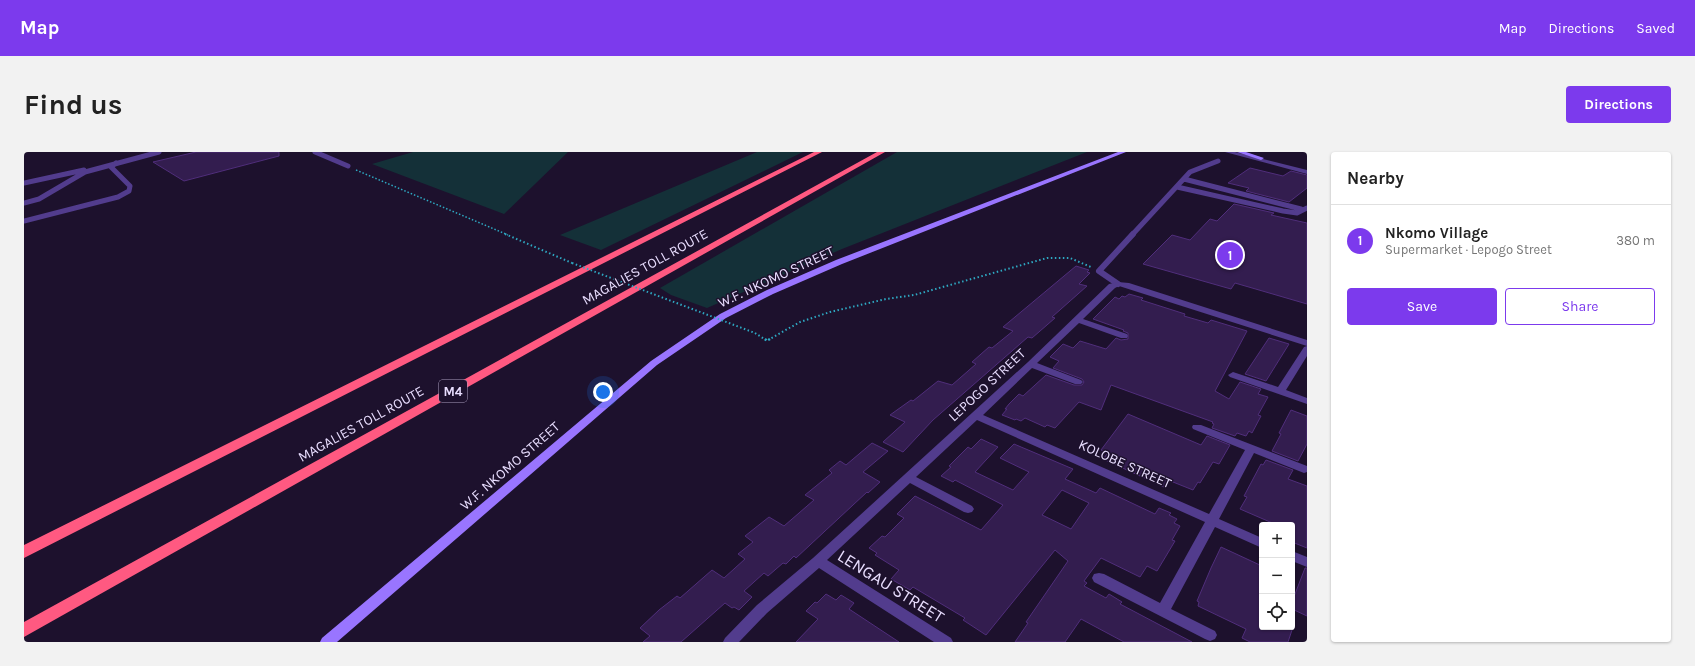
<!DOCTYPE html>
<html lang="en">
<head>
<meta charset="utf-8">
<style>
	body { margin:0; font-family:Karla,sans-serif; background:#f2f2f2; color:#222 }
	.controls { position:absolute; right:12px; bottom:12px; display:grid; overflow:hidden; border-radius:4px; box-shadow:0 1px 3px #0004 }
	.controls button { width:36px; height:36px; display:grid; place-items:center; padding:0; border:0; border-bottom:1px solid #e0e0e0; background:#fff; color:#222; font:20px sans-serif }
	.you { position:absolute; left:579px; top:240px; width:14px; height:14px; margin:-10px; border:3px solid #fff; border-radius:50%; background:#1a73e8; box-shadow:0 0 0 6px #1a73e833 }
	.badge { display:grid; place-items:center; width:26px; height:26px; border-radius:50%; background:#7c3aed; color:#fff; font-size:13px; font-weight:700 }
	.pin { position:absolute; translate:-50% -50%; border:2px solid #fff; box-shadow:0 1px 4px #0006 }
	.list { margin:0; padding:0; list-style:none }
	h2 { display:flex; justify-content:space-between; align-items:center; height:52px; margin:0; padding:0 16px; font-size:17px }
	h2 small { font-size:13px; font-weight:400; color:#767676 }
	.list li { display:grid; grid-template-columns:26px 1fr auto; gap:12px; align-items:center; box-sizing:border-box; height:72px; padding:0 16px; border-top:1px solid #e0e0e0 }
	.list b { display:block; font-size:15px; white-space:nowrap }
	.list p { margin:0; font-size:13px; white-space:nowrap; color:#767676 }
	.list em { font-size:13px; font-style:normal; color:#767676 }
	.actions { display:flex; gap:8px; padding:12px 16px }
	.actions a { flex:1; padding:9px 0; border:1px solid #7c3aed; border-radius:4px; text-align:center; font-size:14px; color:#7c3aed }
	.actions .main { background:#7c3aed; color:#fff }
	.icon { flex:none; width:22px; height:22px; fill:none; stroke:currentColor; stroke-width:2; stroke-linecap:round; stroke-linejoin:round }
	.map { position:relative; flex:none; width:1283px; height:490px; overflow:hidden; border-radius:4px }
	header { display:flex; align-items:center; gap:24px; box-sizing:border-box; height:56px; padding:0 20px; background:#7c3aed; color:#fff }
	header strong { font-size:19px }
	nav { display:flex; gap:22px; margin-inline-start:auto; font-size:14px }
	.intro { display:flex; align-items:center; justify-content:space-between; box-sizing:border-box; height:96px; padding:0 24px }
	h1 { margin:0; font-size:28px }
	.button { padding:10px 18px; border-radius:4px; background:#7c3aed; color:#fff; font-size:14px; font-weight:700 }
	main { display:flex; gap:24px; padding:0 24px }
	aside { flex:1; background:#fff; border-radius:4px; box-shadow:0 1px 3px #0004 }
	.map>svg:first-child { display:block }
	.green { fill:#143038 }
	.building { fill:#331d4f; stroke:#502e7b; fill-rule:evenodd }
	.lines { fill:none; stroke-linecap:round; stroke-linejoin:round }
	.path-far2 { stroke:#2ea8c2; stroke-width:1.5; stroke-dasharray:1.5 2; stroke-linecap:butt }
	.path-far1 { stroke:#2ea8c2; stroke-width:2; stroke-dasharray:1.5 2.5; stroke-linecap:butt }
	.path { stroke:#2ea8c2; stroke-width:2.5; stroke-dasharray:2 3; stroke-linecap:butt }
	.lane-far1 { stroke:#523c8d; stroke-width:5 }
	.lane { stroke:#523c8d; stroke-width:6 }
	.street { fill:#523c8d; fill-rule:evenodd }
	.secondary { fill:#9975ff; fill-rule:evenodd }
	.highway { fill:#ff5981; fill-rule:evenodd }
	.path-bridge { stroke:#2ea8c2; stroke-width:2; stroke-dasharray:1.5 2.5; stroke-linecap:butt }
	.labels { text-anchor:middle; dominant-baseline:central; stroke-width:3; stroke-linejoin:round; paint-order:stroke }
	.shield { fill:#1d112d; stroke:#aca0c0; stroke-width:1 }
	.shield-label { font-size:13px; font-weight:bold; fill:#e9deff }
	.street-label { font-size:14px; fill:#e9deff; stroke:#1d112d }
	.near-street-label { font-size:17px; fill:#e9deff; stroke:#1d112d }
</style>
</head>
<body>
<header>
<strong>Map</strong>
<nav><a>Map</a><a>Directions</a><a>Saved</a></nav>
</header>
<div class="intro"><h1>Find us</h1><a class="button">Directions</a></div>
<main>
<div class="map">
<svg width="1283" height="490" viewBox="0 0 1283 490">
	<rect width="100%" height="100%" fill="#1d112d"/>
	<path class="green" d="M389 0H544L480 62 348 12Z
		M733 0H779L577 98 536 83Z
		M873 0H1063L818 97 683 156 647 143 636 136Z"/>
	<path class="building" d="M172 0H255V4L160 29 129 10Z
		M1226 16 1259 24 1267 19 1283 23V36L1265 50 1222 39 1225 36 1204 31Z
		M1210 52 1250 61 1247 63 1283 71V152L1211 131 1207 137 1119 112 1148 83 1166 88 1186 67 1193 69Z
		M1052 114 1065 118 1063 120 1066 121 1055 132 1063 134 1028 165 1031 166 1008 186 1004 185 909 268 879 300 859 290 881 270 866 263 887 248 889 249 914 229 928 233 952 212 948 210 965 195 968 196 989 179 979 175Z
		M1105 142 1119 146 1117 148 1161 162 1160 164 1184 171 1187 168 1223 179 1191 239 1205 247 1216 230 1237 237 1234 242 1244 245 1234 263 1237 264 1228 281 1225 279 1222 284 1213 281 1211 284 1188 276 1190 272 1188 271 1189 270 1087 233 1077 258 1055 250 1031 276 1023 273 1021 275 1001 266 997 269 992 267 991 268 978 263 983 257H981L985 252 995 242 999 244 1022 223 1050 233H1058L1060 230 1058 227 1029 216 1035 209 1026 205 1039 192 1049 196 1056 189 1082 197 1092 186 1097 188 1104 187V181L1099 179 1100 178 1069 167 1091 145 1095 147 1098 144 1101 145Z
		M1245 186 1265 192 1242 229 1221 222Z
		M1267 258 1283 264V292L1274 309 1248 299 1257 282 1255 281Z
		M1104 262 1177 293 1183 284 1206 293 1195 312 1189 310 1176 331 1174 330 1169 338 1144 328 1140 335 1079 307 1084 301 1077 298Z
		M957 287 974 295 951 320 989 338 1005 320 976 306 990 292 1049 317 1041 327 1072 341 1076 336 1131 362 1135 356 1147 361 1145 363 1153 367 1150 371 1156 374 1148 388 1151 389 1133 419 1123 414 1116 425 1077 406 1060 429 1063 431 1060 434 1082 446 1085 442 1098 450 1096 452 1168 490H1100L1057 467 1041 490H991L1004 471 1002 470 1044 409 1031 398 962 483 939 468 941 466 889 435 886 438 867 427 875 418 851 403 853 401 845 396 858 384 861 385 880 366 873 362 891 344 957 378 979 353 931 328 929 330 917 324 927 315 925 314 944 295 947 297ZM1038 338 1065 351 1047 377 1018 363Z
		M848 291 864 299 839 320 856 330 844 341 843 340 772 406 770 404 762 412 759 411 744 424 740 421 720 439 728 445 715 458 710 455 708 456 701 451 657 490H619L626 484 616 476 635 458 653 444 656 446 688 418 700 426 721 407 714 402 729 390 721 384 745 365 760 374 790 348 781 343 808 321 805 318 816 309 822 313Z
		M1242 308 1269 318 1264 327 1283 334V396L1268 390V373H1253L1216 357 1223 345 1220 344 1237 312 1239 313Z
		M1197 395 1238 414V475H1269L1264 490H1226L1218 486 1222 477 1174 454 1175 450 1173 449 1187 416Z
		M1281 416H1283V464L1268 457V450Z
		M802 442 812 448 817 443 830 451 825 457 875 490H772L794 467 782 459 791 450 793 451Z"/>
	<g class="lines">
		<path class="path-far2" d="M332 18 484 83"/>
		<path class="path-far1" d="M481 82 548 111
			M731 181 742 188
			M744 188 776 170 806 160 862 147 890 143 1023 106H1046L1067 115"/>
		<path class="path" d="M741 187 743 189 746 187"/>
		<path class="lane-far1" d="M291 0 324 14
			M1160 27 1277 57
			M0 31 60 18
			M1153 35 1259 59 1273 61 1283 56
			M0 51 15 47 61 20 135 0
			M0 69 94 45 105 39 106 34 87 15 92 11
			M1108 83 1166 20 1194 9"/>
		<path class="lane" d="M1094 132 1075 119 1109 82"/>
		<path class="street" d="M1201 0H1211L1283 18V22Z
			M1094 130 1105 131 1283 188V194L1095 134 1091 136 1059 167 1103 182 1104 184 1103 186H1097L1055 171 1013 211 1057 228 1059 230 1057 232H1051L1008 216 959 263 1185 362 1221 298 1169 277 1168 275 1169 273H1177L1283 314V320L1280 321 1230 301 1195 367 1238 386V396L1191 375 1147 457 1191 479 1193 483 1191 487 1186 489 1181 487 1070 430 1068 426 1070 422 1075 421 1080 422 1136 451 1181 370 953 268 892 325 948 354 950 357 948 360 944 361 940 360 886 331 803 408 927 486 929 490H910L795 416 743 461 715 490H699L701 486 733 453 789 406 1004 210 1085 132Z
			M1283 194V204L1262 238 1283 246V252L1206 225 1204 223 1209 220 1254 235 1280 195Z
			M1268 399 1283 405V415L1268 409Z"/>
		<path class="secondary" d="M1094 0H1102L818 112 749 142 702 166 633 213 313 490H296L298 486 627 209 696 162 743 138 812 108Z
			M1213 0H1222L1240 6 1237 8Z"/>
		<path class="highway" d="M790 0H798L0 406V393Z
			M853 0H861L0 485V470Z"/>
		<path class="path-bridge" d="M548 111 731 181"/>
	</g>
	<g class="labels">
		<rect class="shield" x="415" y="228" width="28" height="22" rx="3"/>
		<g class="shield-label">
			<text x="429" y="239">M4</text>
		</g>
		<g class="street-label">
			<text transform="translate(621 115) rotate(-29)">MAGALIES TOLL ROUTE</text>
			<text transform="translate(752 125) rotate(-25)">W.F. NKOMO STREET</text>
			<text transform="translate(963 233) rotate(-43)">LEPOGO STREET</text>
			<text transform="translate(337 272) rotate(-29)">MAGALIES TOLL ROUTE</text>
			<text transform="translate(1101 312) rotate(24)">KOLOBE STREET</text>
			<text transform="translate(486 314) rotate(-41)">W.F. NKOMO STREET</text>
		</g>
		<g class="near-street-label">
			<text transform="translate(867 434) rotate(32)">LENGAU STREET</text>
		</g>
	</g>
</svg>
<div class="controls">
<button>+</button>
<button>−</button>
<button><svg class="icon" aria-label="locate" viewBox="0 0 24 24"><circle cx="12" cy="12" r="6"/><path d="M12 2v4M12 18v4M2 12h4M18 12h4"/></svg></button>
</div>
<div class="you"></div>
<div class="pin badge" style="left:1206px;top:103px">1</div>
</div>
<aside>
<h2>Nearby<small></small></h2>
<ul class="list">
<li><span class="badge">1</span><div><b>Nkomo Village</b><p>Supermarket · Lepogo Street</p></div><em>380 m</em></li>
</ul>
<div class="actions"><a class="main">Save</a><a>Share</a></div>
</aside>
</main>
</body>
</html>
